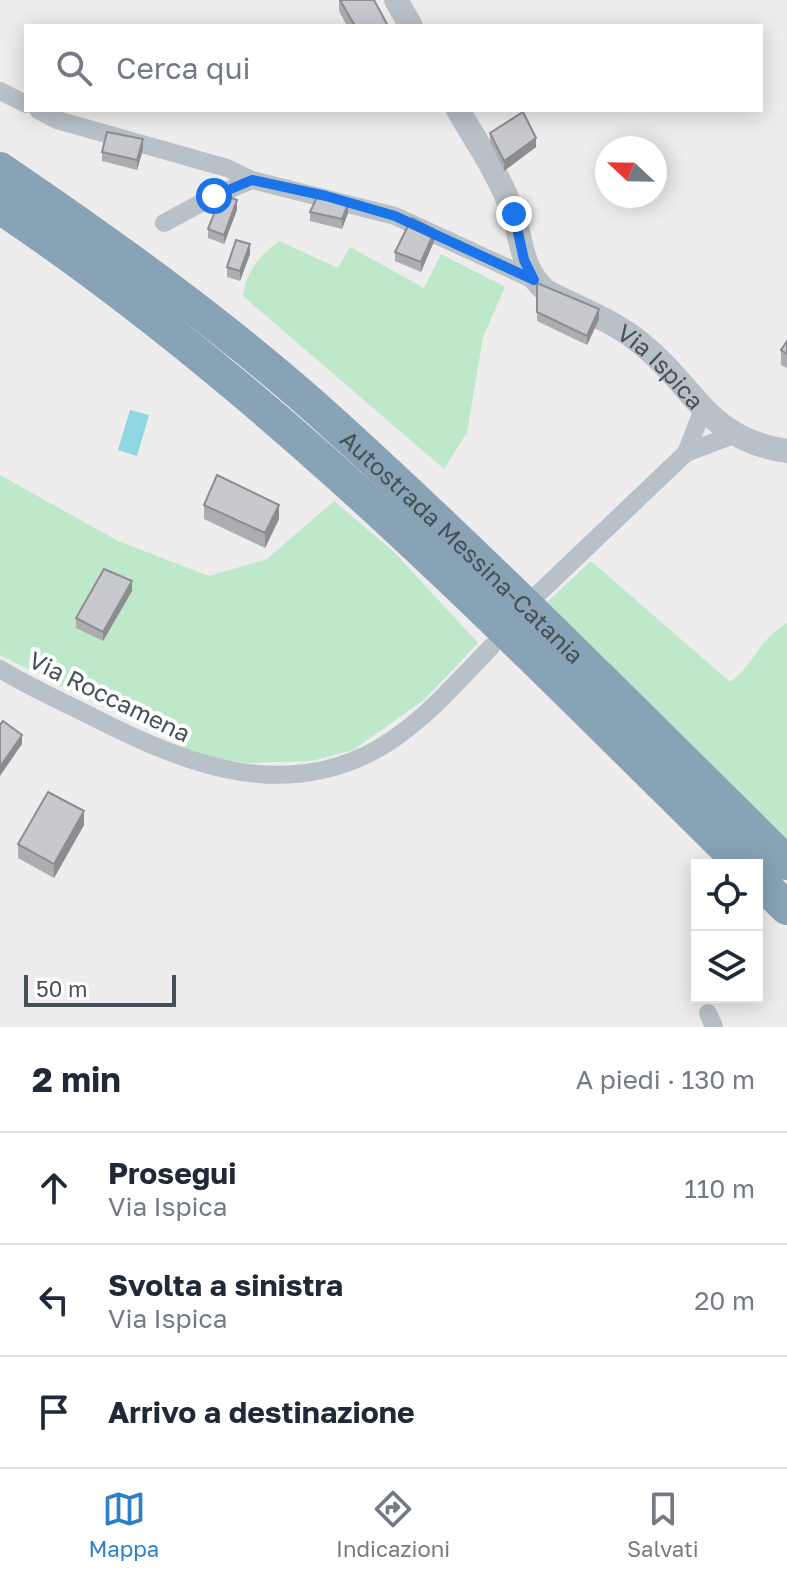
<!DOCTYPE html>
<html lang="it">
<head>
<meta charset="utf-8">
<style>
	body { margin:0; font-family:"Golos Text",sans-serif; background:#f6f6f7; color:#1f2937 }
	.controls { position:absolute; right:24px; bottom:24px; display:grid; overflow:hidden; border-radius:0px; box-shadow:0 4px 20px #0003 }
	.controls button { width:72px; height:72px; display:grid; place-items:center; padding:0; border:0; border-bottom:2px solid #e0e1e3; background:#fff; color:#1f2937; font:40px sans-serif }
	.compass { position:absolute; left:595px; top:136px; width:72px; height:72px; border-radius:50%; background:#fff; box-shadow:0 4px 20px #0003; rotate:292deg }
	.scale { position:absolute; left:24px; bottom:20px; width:152px; box-sizing:border-box; padding-left:8px; border:4px solid #465057; border-top:0; font-size:22px; line-height:28px; white-space:nowrap; color:#465057; -webkit-text-stroke:6px #fff; paint-order:stroke }
	.stop { position:absolute; width:24px; height:24px; margin:-18px; border:6px solid #1a73e8; border-radius:50%; background:#fff }
	.stop.end { background:#1a73e8; border-color:#fff; box-shadow:0 2px 8px #0008 }
	.list { margin:0; padding:0; list-style:none }
	h2 { display:flex; justify-content:space-between; align-items:center; height:104px; margin:0; padding:0 32px; font-size:34px }
	h2 small { font-size:26px; font-weight:400; color:#747a83 }
	.list li { display:grid; grid-template-columns:52px 1fr auto; gap:24px; align-items:center; box-sizing:border-box; height:112px; padding:0 32px; border-top:2px solid #e0e1e3 }
	.list b { display:block; font-size:30px; white-space:nowrap }
	.list p { margin:0; font-size:26px; white-space:nowrap; color:#747a83 }
	.list em { font-size:26px; font-style:normal; color:#747a83 }
	.icon { flex:none; width:44px; height:44px; fill:none; stroke:currentColor; stroke-width:2; stroke-linecap:round; stroke-linejoin:round }
	.map { position:relative; flex:none; width:787px; height:1027px; overflow:hidden }
	.search { position:absolute; background:#fff; box-shadow:0 4px 20px #0003; left:24px; right:24px; top:24px; height:88px; display:flex; align-items:center; gap:20px; box-sizing:border-box; padding:0 28px; border-radius:0px; color:#747a83; font-size:30px }
	.sheet { height:440px; background:#fff }
	nav { display:flex; justify-content:space-around; align-items:center; box-sizing:border-box; height:112px; border-top:2px solid #e0e1e3; background:#fff; font-size:22px; color:#747a83 }
	nav a { display:grid; justify-items:center; gap:4px }
	nav .on { color:#2c7fc8 }
	.map>svg:first-child { display:block }
	.green { fill:#bde8ca }
	.water { fill:#8fd8e1 }
	.lines { fill:none; stroke-linecap:round; stroke-linejoin:round }
	.minor { stroke:#b8c1c7; stroke-width:18 }
	.tertiary { stroke:#b8c1c7; stroke-width:24 }
	.motorway { stroke:#88a3b6; stroke-width:34 }
	.wall { fill:#abadb1 }
	.shaded-wall { fill:#8b8d90 }
	.building { fill:#c7c9ce; stroke:#8b8d90; stroke-width:2 }
	.route { stroke:#1a73e8; stroke-width:10 }
	.labels { text-anchor:middle; dominant-baseline:central; stroke-width:8; stroke-linejoin:round; paint-order:stroke }
	.street-label { font-size:24px; fill:#465057; stroke:#fff }
</style>
</head>
<body>
<div class="map">
<svg width="787" height="1027" viewBox="0 0 787 1027">
	<rect width="100%" height="100%" fill="#eeecec"/>
	<path class="green" d="M279 241 338 268 350 247 424 288 441 254 505 287 483 337 467 432 444 469 243 296C245 273 261 254 279 241Z
		M0 475 118 541 209 576 267 559 334 501 394 552 478 643 425 699 353 750 312 761 249 763 201 756 0 655Z
		M591 561 730 682C756 663 756 642 787 623V840L546 603Z"/>
	<path class="water" d="M130 410 149 415 137 456 118 450Z"/>
	<g class="lines">
		<path class="minor" d="M0 91 26 104
			M38 110 57 120 227 168 252 180
			M164 223 214 196 252 180 395 216 534 280
			M686 453 733 435
			M539 593 686 453 703 409
			M0 669C28 686 58 700 87 714 175 759 270 801 366 755 415 732 454 685 491 647
			M708 1013 714 1027"/>
		<g class="tertiary">
			<path d="M396 0 411 26"/>
			<path id="s1" d="M458 110C477 143 501 177 513 214 523 244 521 269 546 291 576 307 612 320 638 341 695 385 705 439 787 451"/>
		</g>
		<g class="motorway">
			<path id="s2" d="M0 169C116 248 232 331 336 426 491 567 638 716 787 863"/>
			<path d="M0 207C276 392 507 633 743 865"/>
			<path d="M757 879 787 908"/>
		</g>
	</g>
	<path class="wall" d="M339 0H374L388 26H347L339 11Z
		M490 133 536 147 504 171 490 142Z
		M143 149 137 170 102 161V152Z
		M237 210 224 244 208 238V229Z
		M310 212 348 213 342 229 310 221Z
		M435 239 421 272 395 261V252Z
		M250 254 240 281 227 277V267Z
		M537 283 599 319 587 345 537 321Z
		M787 341V368L781 365V350Z
		M204 505 279 519 265 548 204 519Z
		M132 591 103 641 76 628V618Z
		M84 825 54 878 18 858V844Z"/>
	<path class="shaded-wall" d="M536 138V147L504 171V161Z
		M143 139V149L137 170V160Z
		M237 200V210L224 244V235Z
		M348 204V213L342 229V219Z
		M435 230V239L421 272V262Z
		M250 244V254L240 281V271Z
		M599 309V319L587 345V336Z
		M279 505V519L265 548V533Z
		M132 581V591L103 641V632Z
		M22 735V744L0 776V767Z
		M84 811V825L54 878V864Z"/>
	<path class="building" d="M340 0H374L388 26H355Z
		M523 112 536 138 504 161 490 133Z
		M107 132 143 139 137 160 102 152Z
		M222 194 237 200 224 235 208 229Z
		M318 195 348 204 342 219 310 212Z
		M412 218 435 230 421 262 395 252Z
		M236 240 250 244 240 271 227 267Z
		M537 283 599 309 587 336 537 312Z
		M787 341V354L781 350Z
		M217 475 279 505 265 533 204 505Z
		M104 569 132 581 103 632 76 618Z
		M3 721 22 735 0 767V725Z
		M48 792 84 811 54 864 18 844Z"/>
	<g class="lines">
		<path class="route" d="M214 196 252 180 326 196 395 216 534 280 524 260 514 214"/>
	</g>
	<g class="labels">
		<g class="street-label">
			<text stroke="none"><textPath href="#s1" startOffset="342">Via Ispica</textPath></text>
			<text stroke="none"><textPath href="#s2" startOffset="598">Autostrada Messina-Catania</textPath></text>
			<text transform="translate(110 696) rotate(26)">Via Roccamena</text>
		</g>
	</g>
</svg>
<div class="controls">
<button><svg class="icon" aria-label="locate" viewBox="0 0 24 24"><circle cx="12" cy="12" r="6"/><path d="M12 2v4M12 18v4M2 12h4M18 12h4"/></svg></button>
<button><svg class="icon" aria-label="layers" viewBox="0 0 24 24"><path d="M12 4l9 5-9 5-9-5zM3 14l9 5 9-5"/></svg></button>
</div>
<svg class="compass" viewBox="-18 -18 36 36"><path d="M0-13l5 13h-10z" fill="#e53935"/><path d="M0 13l5-13h-10z" fill="#747a83"/></svg>
<div class="scale">50 m</div>
<div class="stop" style="left:214px;top:196px"></div>
<div class="stop end" style="left:514px;top:214px"></div>
<div class="search"><svg class="icon" aria-label="search" viewBox="0 0 24 24"><circle cx="10" cy="10" r="6"/><path d="M15 15l6 6"/></svg>Cerca qui</div>
</div>
<section class="sheet">
<h2>2 min<small>A piedi · 130 m</small></h2>
<ul class="list">
<li><svg class="icon" aria-label="ahead" viewBox="0 0 24 24"><path d="M12 20V5M6 11l6-6 6 6"/></svg><div><b>Prosegui</b><p>Via Ispica</p></div><em>110 m</em></li>
<li><svg class="icon" aria-label="left" viewBox="0 0 24 24"><path d="M17 20v-9H6M10 6l-5 5 5 5"/></svg><div><b>Svolta a sinistra</b><p>Via Ispica</p></div><em>20 m</em></li>
<li><svg class="icon" aria-label="arrive" viewBox="0 0 24 24"><path d="M6 21V4h12l-3 4 3 4H6"/></svg><div><b>Arrivo a destinazione</b></div></li>
</ul>
</section>
<nav>
<a class="on"><svg class="icon" aria-label="map" viewBox="0 0 24 24"><path d="M3 6l6-2 6 2 6-2v14l-6 2-6-2-6 2zM9 4v14M15 6v14"/></svg>Mappa</a>
<a><svg class="icon" aria-label="directions" viewBox="0 0 24 24"><path d="M12 3l9 9-9 9-9-9zM9 14v-3h6M13 9l2 2-2 2"/></svg>Indicazioni</a>
<a><svg class="icon" aria-label="saved" viewBox="0 0 24 24"><path d="M7 4h10v16l-5-4-5 4z"/></svg>Salvati</a>
</nav>
</body>
</html>
